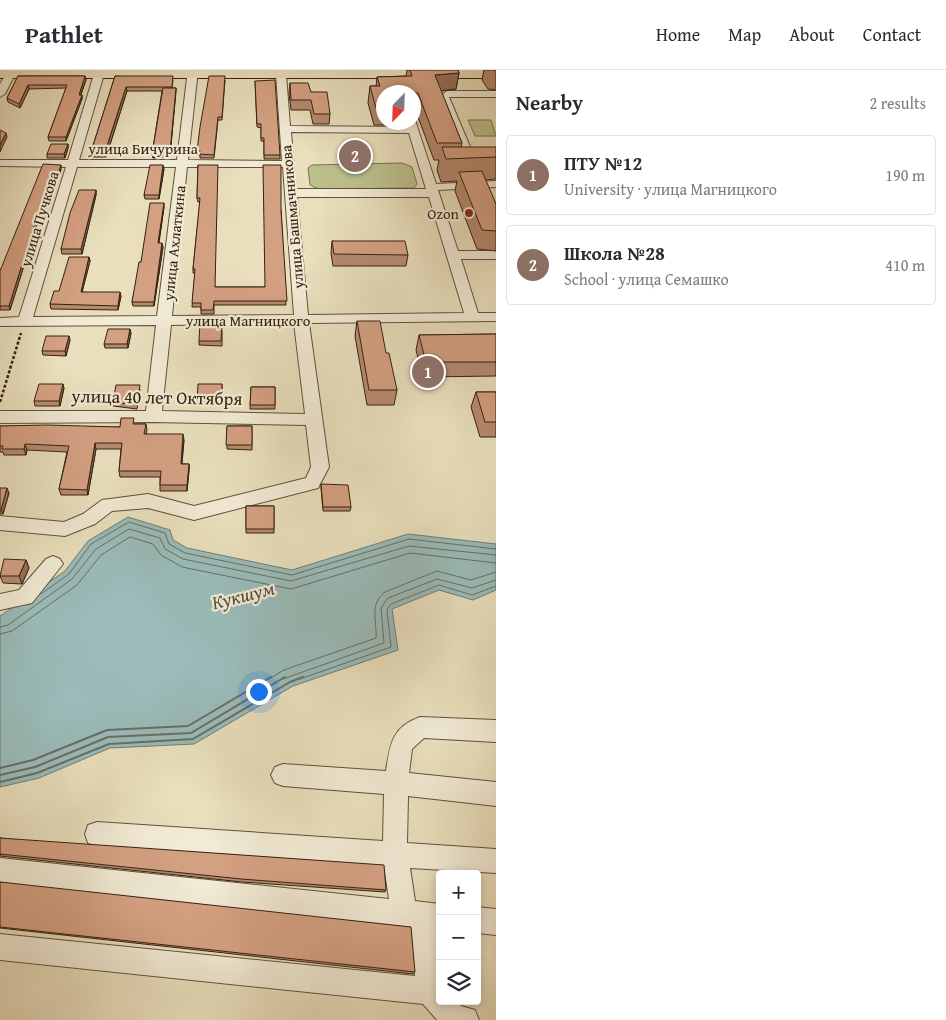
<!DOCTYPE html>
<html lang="en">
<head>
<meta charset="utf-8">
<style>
	body { margin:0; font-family:"Gentium Book Plus",serif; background:#f7f7f7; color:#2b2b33 }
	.controls { position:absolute; right:15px; bottom:15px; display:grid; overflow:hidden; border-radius:5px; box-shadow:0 2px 8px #0003 }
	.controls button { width:45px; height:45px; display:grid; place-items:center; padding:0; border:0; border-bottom:1px solid #e1e1e2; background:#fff; color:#2b2b33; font:25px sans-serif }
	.compass { position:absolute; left:376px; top:15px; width:45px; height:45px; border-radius:50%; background:#fff; box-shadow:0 2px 8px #0003; rotate:203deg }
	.you { position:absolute; left:258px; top:621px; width:18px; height:18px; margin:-12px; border:4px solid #fff; border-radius:50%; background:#1a73e8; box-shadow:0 0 0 8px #1a73e833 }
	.badge { display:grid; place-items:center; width:32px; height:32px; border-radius:50%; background:#8f2418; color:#fff; font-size:16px; font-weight:700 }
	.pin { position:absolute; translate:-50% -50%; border:2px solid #fff; box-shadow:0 1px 5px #0006 }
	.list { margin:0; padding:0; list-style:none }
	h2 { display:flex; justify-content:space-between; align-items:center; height:65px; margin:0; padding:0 20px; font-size:21px }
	h2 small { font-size:16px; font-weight:400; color:#7c7c81 }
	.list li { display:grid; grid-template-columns:32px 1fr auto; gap:15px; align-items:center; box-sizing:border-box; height:80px; margin:0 10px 10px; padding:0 10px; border:1px solid #e1e1e2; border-radius:5px }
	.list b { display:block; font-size:19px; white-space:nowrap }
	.list p { margin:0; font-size:16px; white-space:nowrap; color:#7c7c81 }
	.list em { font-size:16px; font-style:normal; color:#7c7c81 }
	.icon { flex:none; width:28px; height:28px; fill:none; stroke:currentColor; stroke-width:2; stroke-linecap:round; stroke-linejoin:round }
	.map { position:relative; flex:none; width:496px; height:950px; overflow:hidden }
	header { display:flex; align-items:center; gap:30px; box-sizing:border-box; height:70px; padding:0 25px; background:#fff; border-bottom:1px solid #e1e1e2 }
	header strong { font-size:24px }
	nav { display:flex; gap:28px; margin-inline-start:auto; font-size:18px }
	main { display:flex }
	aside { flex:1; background:#fff }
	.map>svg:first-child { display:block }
	.green { fill:#bcc08d; stroke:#78704f }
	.water { fill:#9abbb9; stroke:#717d76 }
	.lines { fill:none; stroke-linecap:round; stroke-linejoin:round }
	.shore-far1 { stroke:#676e65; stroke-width:1 }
	.shore { stroke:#676e65; stroke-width:2 }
	.minor-casing { stroke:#61503c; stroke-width:2 }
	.major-casing { stroke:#342111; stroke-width:2 }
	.path { stroke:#342111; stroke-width:2.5; stroke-dasharray:3 2; stroke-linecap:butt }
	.minor { fill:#f1ead4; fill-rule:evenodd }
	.major { fill:#e9dfbd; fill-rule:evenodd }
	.wall { fill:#b68a70; stroke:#342111 }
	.shaded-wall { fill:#94705b; stroke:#342111 }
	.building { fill:#d4a082; stroke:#342111 }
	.poi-dot { fill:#8f2418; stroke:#f1ead4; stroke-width:2 }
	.labels { text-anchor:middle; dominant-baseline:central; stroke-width:4.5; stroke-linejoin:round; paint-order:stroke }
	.far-street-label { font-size:15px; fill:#342111; stroke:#f1ead4 }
	.far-poi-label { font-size:15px; fill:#342111; stroke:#f1ead4; text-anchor:end }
	.street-label { font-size:18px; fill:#342111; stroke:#f1ead4 }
	.water-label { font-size:19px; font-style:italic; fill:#534f43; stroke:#f1ead4 }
</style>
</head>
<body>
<header>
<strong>Pathlet</strong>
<nav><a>Home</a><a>Map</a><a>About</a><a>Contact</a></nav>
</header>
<main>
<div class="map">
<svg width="496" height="950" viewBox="0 0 496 950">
	<rect width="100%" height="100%" fill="#e9dfbd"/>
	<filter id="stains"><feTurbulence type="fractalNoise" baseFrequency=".004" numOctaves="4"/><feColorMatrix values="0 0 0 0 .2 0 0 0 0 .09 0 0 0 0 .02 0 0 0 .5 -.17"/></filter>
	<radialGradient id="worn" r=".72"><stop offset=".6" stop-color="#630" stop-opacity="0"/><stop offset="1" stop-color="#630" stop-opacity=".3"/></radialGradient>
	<path class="green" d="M468 50H491L496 66H475Z
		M402 93 412 97 417 114 414 118 319 119 310 115 308 98 312 95Z"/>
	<path class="water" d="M128 447 170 460 173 470 187 478 292 500 408 464 496 474V520L473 530 439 520 392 539 398 580 293 616 194 674 110 678 39 708 0 717V546L65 501 88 471Z"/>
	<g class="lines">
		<path class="shore-far1" d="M41 524 69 504 91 474 129 452 165 463 169 474 185 483 292 505 409 469 496 479
			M0 557 8 555 72 509 96 479 129 459 160 468 165 479 183 489 291 511 409 476 496 485
			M0 564 12 561 77 515 101 485 130 467 153 474 161 485 182 497 291 519 410 483 496 493
			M269 609 284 600 376 568C377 551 369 534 385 522L437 501 471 510 496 502
			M283 609 384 573 381 538 388 528 437 509 472 518 496 510
			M300 609 391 577 387 540 391 534 439 515 472 525 496 516"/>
		<path class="shore" d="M0 698 33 690 107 660 188 656 271 607
			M0 705 35 697 108 667 191 663 285 607
			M0 712 37 703 109 674 193 669 290 612 303 607"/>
		<g class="minor-casing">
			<path id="minor" d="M188 0H198L188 90 282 91 276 4 281 1 286 4 290 56 407 57 406 52H413L415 50 436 114 496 111V117L438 120 458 181H496V189H461L478 243H496V251L309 253 329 397 318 418 194 450 148 438 112 441 95 454 65 466 0 460V446L64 452 83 444 102 430 148 424 194 436 306 408 311 397 306 355 153 352 0 353V341H146L156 255 0 256V248L19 247 66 97 0 96V90H68L94 4 99 1 104 4 79 90H177ZM291 62 409 63 426 119H296ZM77 97H176L157 246 33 247ZM187 97H283L294 245 172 246ZM297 127H429L464 243 308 245ZM294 253 305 344 162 341 171 255Z
				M7 2 15 4 5 24 0 27V14Z
				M496 21V27H449L471 79 496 81V87H472L461 81 439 27 447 21Z
				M53 486 60 489 63 494 32 533 0 540V524L19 520 46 489Z
				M420 647 496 650V672L424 668 412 679 409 703 496 712V736L408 726 407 773 496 779V803L410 798 415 831 440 834V860H437L440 931H457L461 936 475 940 479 950H437L423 934 0 890V864L415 906 411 857 0 814V788L389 829 384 796 97 776 88 773 85 764 88 755 97 752 383 771 384 724 283 716 275 713 271 705 275 697 283 694 386 701C390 674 392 657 420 647Z
				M477 837 496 839V865L477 863Z"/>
		</g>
		<g class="major-casing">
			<path id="major" d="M0 0H496V8H0Z"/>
		</g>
		<path class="path" d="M0 332 21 263"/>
		<use href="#minor" class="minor"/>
		<use href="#major" class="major"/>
	</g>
	<path class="wall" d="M407 0H458L459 3 456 19 441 21 462 73 461 77 496 87V109L485 110 496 134V181L477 179 455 121 457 111 441 112 437 100 439 90H434L415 39H414V22H384V52H390L389 55H374L368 33 370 16H376L377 7 406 6Z
		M484 0H496V20L488 19 482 10Z
		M18 6H85L86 10 81 25H82V29L66 71H49L48 67 66 18 29 19 20 38 8 32 7 28Z
		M115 6 173 10 172 18H176V22L170 86 153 88 152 84 162 21H127L106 87H92L91 82Z
		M225 10 222 50H218L214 88H200V85H198L197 81Z
		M255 11 280 85V89H264V71H261V58L257 57Z
		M290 13 311 22 330 44 329 54H313L310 40H291L289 23Z
		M68 74V78L65 88H47V84Z
		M198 95 215 217H265L281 140 286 235H214V244H201V237H192L195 203H193V199L200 132H198L197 128Z
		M61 99 49 136H46L41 151H38L10 240H0V201Z
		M164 99 159 129H145L144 125Z
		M96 120V125L82 184H62L61 179Z
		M164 137 159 173 163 177 154 236H133L132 232 141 192Z
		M332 171 408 185 406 196H333L331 183Z
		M89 187 90 191 82 222 121 226 118 240 51 239 50 234 59 221Z
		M357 251 397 320 394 335H367L355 266Z
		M213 256 222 261V276L199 275V271Z
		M131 263 128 278H105L104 274Z
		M496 264V306L423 307 416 280 419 265Z
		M70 270 66 286 43 285 42 281Z
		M222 314V335H197V331Z
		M251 317H275V339H250Z
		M64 318 60 336H35L34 331Z
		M140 319 137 339 113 336V332Z
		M476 322H496V367H480L471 337Z
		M135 354H146L147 360 146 364 184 370 182 394H189V400L187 421H160V407H120L119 401 121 379H96L88 425H61L59 419 67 382 27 380 26 385H4L3 382H0V356L120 357Z
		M227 356H252V380L227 379Z
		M321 414 351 437 350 441H323L321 418Z
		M0 418 9 423 3 444H0Z
		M246 436H274V463H246Z
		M26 490 29 498 22 514 3 513 0 506Z
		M0 768 386 820 385 822 242 812 0 786Z
		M0 812 415 902 413 904 0 858Z"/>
	<path class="shaded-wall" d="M459 3 456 19 432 22 435 5Z
		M85 6 86 10 79 29V25Z
		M28 15 29 19 20 38 19 34Z
		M126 17 127 21 106 87 105 82Z
		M176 18 170 86 153 88 152 84Z
		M82 25V29L66 71V67Z
		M6 63 7 67 0 82V75Z
		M68 74V78L65 88 64 84Z
		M61 95V99L49 136 48 132Z
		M163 95 164 99 159 129V125Z
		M96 120V125L82 184 81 179Z
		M45 132 46 136 41 151 40 147Z
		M164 133V137L158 177V173Z
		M37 147 38 151 10 240 9 236Z
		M162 173 163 177 154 236V232Z
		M89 187 90 191 81 226V222Z
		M120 222 121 226 118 240V236Z
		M130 259 131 263 128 278 127 274Z
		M69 266 70 270 66 286 65 281Z
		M63 314 64 318 60 336 59 331Z
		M183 364 184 370 181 400V394Z
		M95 373 96 379 88 425 87 420Z
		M25 374 27 380 26 385 24 379Z
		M189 394V400L187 421V415Z
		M7 418 9 423 3 444 1 440Z
		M26 490 29 498 22 514 19 506Z"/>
	<path class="building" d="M410 0H458L459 3 435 5 462 73H437L418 23 384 22V38H376L370 16H380L377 7 412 6Z
		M18 6H85L79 25H82L66 67H48L67 15H28L19 34 7 28Z
		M115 6H173L172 17H126L105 82H91Z
		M209 6H225L222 47H218L214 85 199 84 200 81H197L200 57Z
		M275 10 280 85H264V68H261V54H257L255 11Z
		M290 13H308L311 22H327L330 44H314L311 30H291Z
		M163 18H176L170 82 152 84Z
		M0 60 6 63 0 75Z
		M51 74H68L64 84H47Z
		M442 77H496V87L446 89Z
		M43 94 61 95 48 132H45L40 147H37L9 236H0V201Z
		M150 95H163L159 125H144Z
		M198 95H218L215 217H265L263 95H281V140L287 231H214L213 240H201V233H192L195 199H193L200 128H197Z
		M482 101 496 134V161L482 160 459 102Z
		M79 120H96L81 179H61L70 143Z
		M150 133H164L158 173H162L154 232H132L139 192H141Z
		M332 171H405L408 185 334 184Z
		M69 187H89L81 222H120L118 236 50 234 54 221H59Z
		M357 251H380L386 283H389L397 320H369Z
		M200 252H213V256H222L221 271H199Z
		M108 259H130L127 274H104Z
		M496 264V292H426L419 265Z
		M46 266H69L65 281H42Z
		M39 314H63L59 331H34Z
		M198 314H222V331H197Z
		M116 315H140L137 335 113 332Z
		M251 317H275V335H250Z
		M476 322H496V352H485Z
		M121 348H134L133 354H146L144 364H183L181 394H189L187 415H160L161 401H119L122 373H95L87 420 59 419 69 376 25 374 24 379H2L3 376H0V356L47 355 120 357Z
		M227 356H252V375H226Z
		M321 414 348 415 351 437H323Z
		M0 418H7L1 440H0Z
		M246 436H274V459H246Z
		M4 489 26 490 19 506H0Z
		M0 768 384 795 386 820 241 809 0 784Z
		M0 812 411 857 415 902 0 857Z"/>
	<circle class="poi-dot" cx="469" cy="143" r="5"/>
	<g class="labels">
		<g class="far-street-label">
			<text x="143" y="78">улица Бичурина</text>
			<text transform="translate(292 147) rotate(-95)">улица Башмачникова</text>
			<text transform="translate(39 149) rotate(-73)">улица Пучкова</text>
			<text transform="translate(174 173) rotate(-84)">улица Ахлаткина</text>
			<text x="248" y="250">улица Магницкого</text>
		</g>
		<g class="far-poi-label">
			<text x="459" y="143">Ozon</text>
		</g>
		<g class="street-label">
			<text transform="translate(157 327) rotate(1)">улица 40 лет Октября</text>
		</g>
		<g class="water-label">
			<text transform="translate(243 525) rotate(-14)">Кукшум</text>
		</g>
	</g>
	<rect width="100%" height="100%" filter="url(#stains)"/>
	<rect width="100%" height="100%" fill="url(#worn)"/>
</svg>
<div class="controls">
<button>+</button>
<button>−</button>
<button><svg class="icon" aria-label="layers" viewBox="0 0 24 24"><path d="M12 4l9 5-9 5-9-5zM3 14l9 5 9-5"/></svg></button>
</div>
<svg class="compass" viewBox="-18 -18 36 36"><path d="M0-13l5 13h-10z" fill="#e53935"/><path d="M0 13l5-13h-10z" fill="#7c7c81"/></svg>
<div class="you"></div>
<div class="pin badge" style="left:428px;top:302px;background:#8d6e63">1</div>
<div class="pin badge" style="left:355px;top:86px;background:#8d6e63">2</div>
</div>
<aside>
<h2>Nearby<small>2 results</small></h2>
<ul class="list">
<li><span class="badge" style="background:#8d6e63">1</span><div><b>ПТУ №12</b><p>University · улица Магницкого</p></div><em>190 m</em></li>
<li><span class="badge" style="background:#8d6e63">2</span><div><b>Школа №28</b><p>School · улица Семашко</p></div><em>410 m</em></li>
</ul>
</aside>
</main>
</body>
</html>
